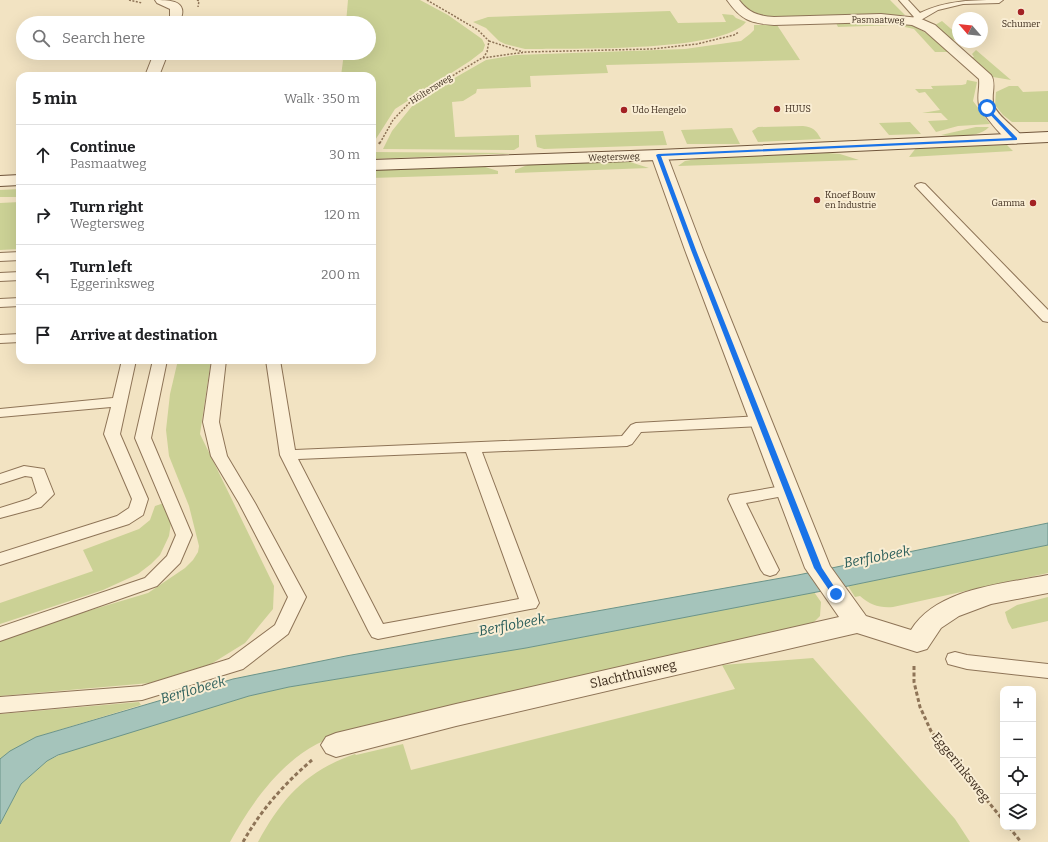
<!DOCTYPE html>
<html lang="en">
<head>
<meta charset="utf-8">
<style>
	body { margin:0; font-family:Bitter,serif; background:#f2f2f2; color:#202124 }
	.controls { position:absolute; right:12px; bottom:12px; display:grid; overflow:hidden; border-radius:8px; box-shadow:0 4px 16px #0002 }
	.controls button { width:36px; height:36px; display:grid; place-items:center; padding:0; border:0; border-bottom:1px solid #e0e0e0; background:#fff; color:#202124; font:20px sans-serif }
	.compass { position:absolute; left:952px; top:12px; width:36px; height:36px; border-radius:50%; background:#fff; box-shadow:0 4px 16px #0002; rotate:298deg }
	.stop { position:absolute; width:12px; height:12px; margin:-9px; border:3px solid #1a73e8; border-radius:50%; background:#fff }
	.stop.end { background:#1a73e8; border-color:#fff; box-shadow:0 1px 4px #0008 }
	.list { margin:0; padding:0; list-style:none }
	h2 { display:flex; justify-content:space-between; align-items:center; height:52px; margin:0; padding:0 16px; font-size:17px }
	h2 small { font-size:13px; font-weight:400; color:#757577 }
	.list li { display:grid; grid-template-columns:26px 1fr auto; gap:12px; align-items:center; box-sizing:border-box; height:60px; padding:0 16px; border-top:1px solid #e0e0e0 }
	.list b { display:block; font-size:15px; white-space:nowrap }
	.list p { margin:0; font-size:13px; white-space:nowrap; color:#757577 }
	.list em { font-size:13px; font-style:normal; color:#757577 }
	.icon { flex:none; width:22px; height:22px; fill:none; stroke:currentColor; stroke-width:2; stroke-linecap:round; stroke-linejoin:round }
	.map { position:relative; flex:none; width:1048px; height:842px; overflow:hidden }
	.search { position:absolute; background:#fff; box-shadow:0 4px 16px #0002; left:16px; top:16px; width:360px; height:44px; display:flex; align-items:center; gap:10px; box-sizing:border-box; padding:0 14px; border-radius:22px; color:#757577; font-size:15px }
	.panel { position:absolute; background:#fff; box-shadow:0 4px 16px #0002; left:16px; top:72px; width:360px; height:292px; border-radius:12px }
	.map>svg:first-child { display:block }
	.green { fill:#cbd195 }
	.water { fill:#a5c4bb; stroke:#6b9489 }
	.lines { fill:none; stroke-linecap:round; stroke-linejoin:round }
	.lane-casing { stroke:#8e7457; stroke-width:2 }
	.street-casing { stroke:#8e7457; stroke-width:2 }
	.secondary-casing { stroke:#70553b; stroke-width:2 }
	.path-far2 { stroke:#8e7457; stroke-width:1.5; stroke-dasharray:2 1.5; stroke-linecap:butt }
	.path-far1 { stroke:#8e7457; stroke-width:2; stroke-dasharray:2.5 1.5; stroke-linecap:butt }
	.path { stroke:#8e7457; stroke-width:3; stroke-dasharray:4 2.5; stroke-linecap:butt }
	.lane { fill:#fcf0d7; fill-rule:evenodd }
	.street { fill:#fcf0d7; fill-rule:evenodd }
	.secondary { fill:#fcf0d7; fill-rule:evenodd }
	.route { fill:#1a73e8 }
	.poi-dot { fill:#a32224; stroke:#f9edd3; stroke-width:1.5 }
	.labels { text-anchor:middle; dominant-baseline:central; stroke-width:4; stroke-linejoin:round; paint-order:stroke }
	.far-street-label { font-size:9px; fill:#3d2c1d; stroke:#f9edd3 }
	.far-poi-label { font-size:9px; fill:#3d2c1d; stroke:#f9edd3; text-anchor:start }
	.near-street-label { font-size:13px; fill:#3d2c1d; stroke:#f9edd3 }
	.near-water-label { font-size:14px; font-style:italic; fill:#2b5e5a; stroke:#f9edd3 }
</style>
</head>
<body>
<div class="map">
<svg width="1048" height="842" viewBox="0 0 1048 842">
	<rect width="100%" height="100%" fill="#f2e3c2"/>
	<path class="green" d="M348 0H420L448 15 482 39 485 45 483 51 470 61 395 109 372 145V76H341L344 53H369V23H346Z
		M740 0H890L905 15 776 18C759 15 750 15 740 0Z
		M670 11 678 23 726 22 722 14 733 15 736 18 746 22C723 52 577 48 538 49H525L505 44 499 41 486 28 473 22 488 17Z
		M887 21C921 25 924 31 948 52H935L914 29 896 25 838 27 836 23Z
		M942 21 958 35V41L951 39 935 25Z
		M754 25H777L800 60 606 65 608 73 530 76 531 87 477 89 476 93 463 101 452 102 455 137 519 135V147L514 150 383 149 392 131 413 105 423 96 486 60 516 55 685 49 741 41 750 34 754 30Z
		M976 50 1011 80 993 77 971 57H974L972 54Z
		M967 80 977 82 973 101 990 124 958 126 936 132 928 121 948 120 941 113H922L940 110 925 92 919 93 915 89H933L931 86 962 85 966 84Z
		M1009 86H1018L1023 92 1048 91V122H1012L1003 115 995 105 996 92Z
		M910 122 921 134 889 135 879 123Z
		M803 126C813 127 816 130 821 139L758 142 752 131 758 127Z
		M976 127H989C979 138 955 137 941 135Z
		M732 128 740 144H687L681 130Z
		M663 131 667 145 544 149 537 147 535 135Z
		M1007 145 1013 151 909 157 916 148Z
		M372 152 515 153 372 159Z
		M828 153 840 154 859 160 678 166 685 161 703 158Z
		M619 161 630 162 649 168 515 173V170L530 164Z
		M482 166 498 171V174L372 178V170Z
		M20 189V197H0V190Z
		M20 202V249L0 250V203Z
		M178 360H211L200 434 274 586 273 609 245 643 211 664 150 683 0 696V641L61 619 148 593 185 568 193 560 198 552 199 546 189 506 169 456 166 430 170 394Z
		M164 503 171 523 169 536 160 555 151 564 138 574 103 590 0 624V603L93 571 83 550 139 529 150 520 155 506Z
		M1048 545V573L893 607C879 608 870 605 860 596L855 597 848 586Z
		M814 592 821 602 820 616 813 623C700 648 588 675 476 702 443 710 409 718 376 726 356 731 336 735 317 744 279 764 250 805 230 842H0V824L21 784 47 761 70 750 249 696 289 687 526 648Z
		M1048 597V621L1012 629 1008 622 1005 612 1017 605Z
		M813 658 955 819 970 842H258C282 798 306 771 355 754L356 755 403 744 411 770 735 689 722 665Z
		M139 702 141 705 36 737 0 760V714Z"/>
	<path class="water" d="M1048 523V545L848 586 526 648 289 687 249 696 58 755 47 761 21 784 0 824V759L10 751 36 737 233 679 346 656 798 575Z"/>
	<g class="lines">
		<g class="lane-casing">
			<path id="lane" d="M899 0H908L920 13C946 0 974 0 1003 0L999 3 963 4 938 10 914 24 910 21 914 17Z
				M921 183 925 184 1048 310V322L1043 321 917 188 915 186 917 184Z
				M20 252V260L0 261V253Z
				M20 272V280L0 281V273Z
				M20 298V306L0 307V299Z
				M20 334V342L0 343V335Z
				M122 360H136L120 434 148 499 143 515 129 524 0 565V553L117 516 129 508 132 499 104 434 111 407 0 417V409L113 398Z
				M153 360H167L151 438 192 535 180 563 157 586 0 641V627L145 578 167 556 176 535 135 438Z
				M212 360H226L219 422 227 456 255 503 306 597 288 634 243 669 142 700 0 713V697L142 686 229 659 275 625 288 597 239 503 211 456 203 422Z
				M266 360H280L295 450 622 436 631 425 636 423 761 416 766 418 768 421 766 424 761 426 641 432 632 444 627 446 482 452 539 603 536 608 530 609 378 639 372 637 369 632 280 455ZM466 452 519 599 383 624 298 459Z
				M24 466 44 469 54 494 41 507 0 518V508L29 499 37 493 32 477 25 476 0 484V474Z
				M788 485 794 486 796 490 794 494 746 503 779 570 776 574 770 576 764 574 761 570 728 499 730 495 736 494Z
				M955 652 967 655 1048 664V678L967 669 948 664 946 659 948 654Z"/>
		</g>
		<g class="street-casing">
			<path id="street" d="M155 0C172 0 190 1 179 23H167L170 17V9L157 3Z
				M727 0H739C749 13 758 16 774 17L881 14 919 18 935 25 991 75C997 84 990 96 994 106 1000 119 1016 127 1024 139L1021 142C1018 143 1016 144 1012 143 1004 140 982 113 979 105 977 96 980 88 979 79L925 31 912 25 881 22 774 25C750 23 741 20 727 0Z
				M154 53H168L159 76H145Z
				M659 150 665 152 667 155 703 250 830 566 866 616 911 630C937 588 1003 584 1048 575V593L991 604 959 616 941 628 927 649 917 652 857 633 456 726 336 757 326 753 321 745 326 737 336 733 456 704 839 617 805 568 685 250 651 155 653 152Z"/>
		</g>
		<g class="secondary-casing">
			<path id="secondary" d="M1048 132V142L659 160 372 170V160L659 150Z
				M20 175V185L0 186V176Z"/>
		</g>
		<path class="path-far2" d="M129 0 142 3
			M197 0 199 1 198 7
			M427 0 478 30 489 41 487 52 483 58
			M489 41 523 52
			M380 143 393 120 412 100 482 58 526 52 652 49 697 44 734 35 739 32"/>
		<path class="path-far1" d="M379 144 380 142"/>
		<path class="path" d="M914 666V682L920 707 931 731 1003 820
			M1009 827 1021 842
			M243 842C261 810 284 784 312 760"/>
		<use href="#lane" class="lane"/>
		<use href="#street" class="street"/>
		<use href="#secondary" class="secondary"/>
	</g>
	<path class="route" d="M987 107 1017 138V140L661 156 696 250 822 568 839 594 836 597 833 596 814 568 691 250 656 155 658 154 1012 138 985 109Z"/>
	<g class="poi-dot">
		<circle cx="1021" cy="12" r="4"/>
		<circle cx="777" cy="109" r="4"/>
		<circle cx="624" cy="110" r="4"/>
		<circle cx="817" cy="200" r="4"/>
		<circle cx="1033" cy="203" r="4"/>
	</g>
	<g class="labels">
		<g class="far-street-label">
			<text transform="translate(878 20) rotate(1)">Pasmaatweg</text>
			<text transform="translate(431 89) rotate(-32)">Höltersweg</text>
			<text transform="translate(614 157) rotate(-2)">Wegtersweg</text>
		</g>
		<g class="far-poi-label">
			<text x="1021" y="24" text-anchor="middle">Schumer</text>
			<text x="785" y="109">HUUS</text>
			<text x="632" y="110">Udo Hengelo</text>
			<text x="825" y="195">Knoef Bouw<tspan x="825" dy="10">en Industrie</tspan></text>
			<text x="1025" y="203" text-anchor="end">Gamma</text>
		</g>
		<g class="near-street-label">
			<text transform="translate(633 674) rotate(-13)">Slachthuisweg</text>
			<text transform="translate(961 767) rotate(51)">Eggerinksweg</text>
		</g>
		<g class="near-water-label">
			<text transform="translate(877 557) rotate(-11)">Berflobeek</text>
			<text transform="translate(512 625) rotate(-11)">Berflobeek</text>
			<text transform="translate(193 690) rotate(-16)">Berflobeek</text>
		</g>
	</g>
</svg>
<div class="controls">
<button>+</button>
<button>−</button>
<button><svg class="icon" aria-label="locate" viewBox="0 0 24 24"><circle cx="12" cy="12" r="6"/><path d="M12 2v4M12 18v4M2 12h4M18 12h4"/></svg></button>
<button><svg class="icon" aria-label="layers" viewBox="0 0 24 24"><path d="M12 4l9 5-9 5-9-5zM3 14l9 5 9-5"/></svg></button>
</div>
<svg class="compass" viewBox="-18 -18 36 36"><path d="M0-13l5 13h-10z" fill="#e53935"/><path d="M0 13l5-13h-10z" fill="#757577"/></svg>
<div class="stop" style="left:987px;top:108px"></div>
<div class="stop end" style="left:836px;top:594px"></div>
<div class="search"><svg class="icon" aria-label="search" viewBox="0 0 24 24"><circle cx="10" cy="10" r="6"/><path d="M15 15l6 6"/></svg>Search here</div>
<section class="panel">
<h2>5 min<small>Walk · 350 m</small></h2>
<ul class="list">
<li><svg class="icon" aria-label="ahead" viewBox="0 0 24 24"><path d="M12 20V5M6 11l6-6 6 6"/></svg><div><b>Continue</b><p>Pasmaatweg</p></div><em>30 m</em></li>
<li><svg class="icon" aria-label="right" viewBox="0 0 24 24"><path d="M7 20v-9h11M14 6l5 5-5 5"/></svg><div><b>Turn right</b><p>Wegtersweg</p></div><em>120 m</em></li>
<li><svg class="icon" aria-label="left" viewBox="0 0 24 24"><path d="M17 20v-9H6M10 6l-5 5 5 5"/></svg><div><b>Turn left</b><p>Eggerinksweg</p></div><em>200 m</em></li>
<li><svg class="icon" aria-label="arrive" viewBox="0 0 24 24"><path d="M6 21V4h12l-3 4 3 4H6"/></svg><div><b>Arrive at destination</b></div></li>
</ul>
</section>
</div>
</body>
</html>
